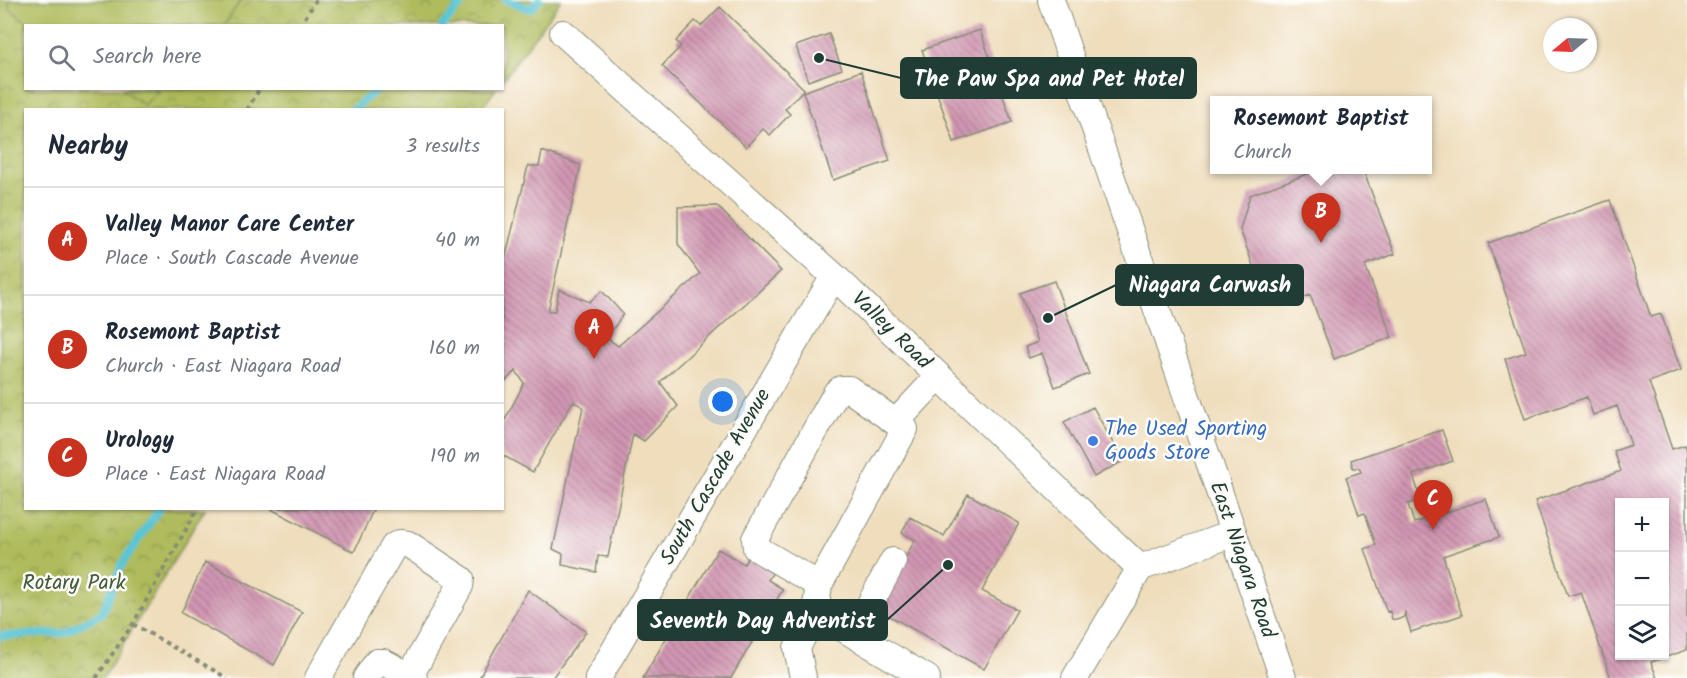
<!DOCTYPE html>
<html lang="en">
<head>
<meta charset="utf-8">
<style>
	body { margin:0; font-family:Kalam,sans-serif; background:#f2f2f3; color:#1f2937 }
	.controls { position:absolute; right:18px; bottom:18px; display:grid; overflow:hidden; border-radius:0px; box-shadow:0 2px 4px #0004 }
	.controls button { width:54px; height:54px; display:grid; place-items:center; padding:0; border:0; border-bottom:2px solid #e0e1e3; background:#fff; color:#1f2937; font:30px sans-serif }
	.compass { position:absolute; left:1543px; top:18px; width:54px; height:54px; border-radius:50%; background:#fff; box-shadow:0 2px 4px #0004; rotate:251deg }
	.you { position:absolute; left:723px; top:402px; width:21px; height:21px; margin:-15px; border:4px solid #fff; border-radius:50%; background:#1a73e8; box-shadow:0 0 0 9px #1a73e833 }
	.badge { display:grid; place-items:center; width:39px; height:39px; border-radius:50%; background:#c8321e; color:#fff; font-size:20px; font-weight:700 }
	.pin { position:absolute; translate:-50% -50px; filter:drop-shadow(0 2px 3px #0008) }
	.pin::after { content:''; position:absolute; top:32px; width:21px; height:18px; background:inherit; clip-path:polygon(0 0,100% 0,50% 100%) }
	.popup { position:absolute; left:1210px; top:96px; width:222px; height:78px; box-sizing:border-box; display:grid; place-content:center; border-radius:0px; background:#fff; filter:drop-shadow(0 2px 4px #0005); font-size:20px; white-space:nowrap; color:#747a83 }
	.popup b { font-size:22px; color:#1f2937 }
	.popup::after { content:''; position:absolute; left:50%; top:100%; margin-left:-12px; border:12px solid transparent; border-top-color:#fff }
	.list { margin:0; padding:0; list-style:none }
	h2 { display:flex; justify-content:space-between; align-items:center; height:78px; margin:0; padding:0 24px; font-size:26px }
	h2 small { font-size:20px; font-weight:400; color:#747a83 }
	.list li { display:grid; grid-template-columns:39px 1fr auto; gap:18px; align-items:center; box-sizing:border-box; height:108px; padding:0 24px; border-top:2px solid #e0e1e3 }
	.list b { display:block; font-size:22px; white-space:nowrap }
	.list p { margin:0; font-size:20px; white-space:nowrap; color:#747a83 }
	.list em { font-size:20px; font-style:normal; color:#747a83 }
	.icon { flex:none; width:33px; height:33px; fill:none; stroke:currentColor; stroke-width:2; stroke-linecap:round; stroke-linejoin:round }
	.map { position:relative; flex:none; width:1687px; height:678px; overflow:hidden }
	.search { position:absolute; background:#fff; box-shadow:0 2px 4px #0004; left:24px; top:24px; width:480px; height:66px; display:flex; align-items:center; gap:15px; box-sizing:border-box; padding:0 21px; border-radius:0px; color:#747a83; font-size:22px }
	.panel { position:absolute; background:#fff; box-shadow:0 2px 4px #0004; left:24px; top:108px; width:480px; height:402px; border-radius:0px }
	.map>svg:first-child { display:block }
	.park { fill:url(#park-crowns); stroke:#677c48; stroke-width:1.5 }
	.garden { fill:#afbb5c; stroke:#677c48; stroke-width:1.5 }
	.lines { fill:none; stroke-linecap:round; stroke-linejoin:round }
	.stream { stroke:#5ac5d5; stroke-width:8 }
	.building { fill:url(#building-back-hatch); fill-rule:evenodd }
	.minor-casing { stroke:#878d78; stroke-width:28 }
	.path { stroke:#878d78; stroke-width:4; stroke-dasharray:4.5 4.5; stroke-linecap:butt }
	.minor { stroke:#fff; stroke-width:26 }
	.shop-dot { fill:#3f7fe0; stroke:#fdfcf7; stroke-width:2 }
	.labels { text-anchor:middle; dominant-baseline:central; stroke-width:5; stroke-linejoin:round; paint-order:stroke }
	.street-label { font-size:21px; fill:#1f3d34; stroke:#fdfcf7 }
	.shop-label { font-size:21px; fill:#366cbe; stroke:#fdfcf7; text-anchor:start }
	.park-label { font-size:21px; fill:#435c3e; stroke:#fdfcf7 }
	.leader { fill:none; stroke:#1f3d34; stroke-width:2 }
	.callout-dot { fill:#1f3d34; stroke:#fdfcf7; stroke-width:2 }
	.callout { fill:#1f3d34; stroke:#1f3d34; stroke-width:2 }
	.callout-label { font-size:22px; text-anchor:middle; font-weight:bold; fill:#fff }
</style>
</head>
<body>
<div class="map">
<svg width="1687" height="678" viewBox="0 0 1687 678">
	<defs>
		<pattern id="park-crowns" width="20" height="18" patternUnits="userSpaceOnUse" patternTransform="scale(1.5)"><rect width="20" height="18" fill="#afbb5c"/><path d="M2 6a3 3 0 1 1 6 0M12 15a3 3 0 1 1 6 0" fill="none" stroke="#8e994d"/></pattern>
		<pattern id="building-back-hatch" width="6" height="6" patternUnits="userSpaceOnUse" patternTransform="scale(1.5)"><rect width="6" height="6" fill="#d196b2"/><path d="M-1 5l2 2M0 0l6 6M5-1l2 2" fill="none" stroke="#a97c92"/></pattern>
	</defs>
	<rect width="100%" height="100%" fill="#fdfcf7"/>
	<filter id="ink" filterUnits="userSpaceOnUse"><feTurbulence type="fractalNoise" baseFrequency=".0167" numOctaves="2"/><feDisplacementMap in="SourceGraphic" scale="12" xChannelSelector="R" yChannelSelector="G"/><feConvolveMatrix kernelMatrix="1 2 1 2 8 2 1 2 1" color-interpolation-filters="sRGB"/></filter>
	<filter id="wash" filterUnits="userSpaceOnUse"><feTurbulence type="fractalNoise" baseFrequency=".008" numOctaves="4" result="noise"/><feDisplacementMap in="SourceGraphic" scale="24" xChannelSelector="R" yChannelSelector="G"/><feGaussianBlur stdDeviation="1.35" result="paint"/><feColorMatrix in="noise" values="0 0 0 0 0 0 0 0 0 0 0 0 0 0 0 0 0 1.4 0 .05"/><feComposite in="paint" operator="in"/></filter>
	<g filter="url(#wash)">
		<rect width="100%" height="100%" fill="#efddbb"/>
		<path class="park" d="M0 0H561L503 80 502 26H26V88L496 89 480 110H26V508L205 509 103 678H0Z"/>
		<path class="garden" d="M8 0H241L224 25 33 26 10 9Z
			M122 89H160L144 105Z"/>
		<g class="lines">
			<path class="stream" d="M506 0 530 9 539 0
				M442 26 465 0
				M352 110 379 88
				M0 636 64 633 102 613 122 564 160 508"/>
		</g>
		<g id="blocks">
			<path class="building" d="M720 7 804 89 785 109 790 114 770 135 763 129 746 147 662 66 681 46 676 41 695 21 701 26Z
				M980 30 1012 122 954 142 922 50Z
				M829 34 842 69 808 81 796 46Z
				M861 71 890 161 833 180 803 92Z
				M542 151 581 165 548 311H555L559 289 589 302 602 291 623 314 607 338 618 346 700 274 678 244V207L717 206 781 271 660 382 678 406 644 441 633 434 608 557 598 556 596 572 562 565 563 554 553 549 583 407 573 401 533 472 502 455V426L524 383 516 371 502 384V271L528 166H539Z
				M1318 170H1363L1395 254 1365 265 1392 337 1334 359 1310 295 1297 300 1290 281 1257 277 1240 229 1250 195Z
				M1610 200 1651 317 1661 314 1681 370 1649 382 1672 449 1685 445 1687 451V650L1651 662 1657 678H1611L1581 592 1568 596 1535 501 1621 471 1614 451 1631 445 1617 406 1593 415 1587 397 1525 419 1505 359 1526 352 1488 243ZM1620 502H1665V656H1620Z
				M1054 281 1089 374 1055 387 1042 353 1029 358 1025 347 1038 342 1020 293Z
				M1093 407 1123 461 1094 477 1064 422Z
				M1442 430 1453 461 1413 475 1421 500 1408 504 1414 523 1486 499 1499 537 1443 556 1462 615 1411 632 1405 613 1404 617 1397 620 1392 619 1390 611 1387 612 1365 549 1376 545 1365 513 1359 515 1346 477 1361 472 1359 468H1353L1351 460Z
				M968 494 1019 523 982 591 1017 610 984 669 877 609 915 540 902 533 910 517 944 536Z
				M269 508H374L354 552Z
				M718 549 744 564 751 553 776 567 768 580 783 589 731 678H643Z
				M205 562 302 612 274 665 181 613Z
				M528 590 586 632 552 678H479Z"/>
		</g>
	</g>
	<g filter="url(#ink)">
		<use href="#blocks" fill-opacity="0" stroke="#878d78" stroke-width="1.5"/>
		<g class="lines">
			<g class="minor-casing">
				<path id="minor" d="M1051 0 1283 678
					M563 33 834 276 1140 568
					M897 421 939 376
					M1140 568 1233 533
					M815 612 819 585 905 429 849 389H841L836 393 755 539 756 548 819 585
					M854 634 893 561
					M318 678 394 546 400 543 408 544 461 579 460 586 410 676
					M366 678 377 662H383L414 678
					M598 678 834 276
					M803 678 797 648 815 612 927 678
					M1075 678 1140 568"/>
			</g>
			<path class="path" d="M300 26 316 0
				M247 110 260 88
				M133 624 227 678
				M96 678 133 624 198 508"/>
			<use href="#minor" class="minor"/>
		</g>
	</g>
	<circle class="shop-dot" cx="1093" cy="441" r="6"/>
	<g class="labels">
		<g class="street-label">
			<text transform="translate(891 331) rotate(44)">Valley Road</text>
			<text transform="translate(716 477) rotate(-60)">South Cascade Avenue</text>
			<text transform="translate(1242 560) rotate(71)">East Niagara Road</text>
		</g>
		<g class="shop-label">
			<text x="1105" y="429">The Used Sporting<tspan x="1105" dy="24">Goods Store</tspan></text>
		</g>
		<g class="park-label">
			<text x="74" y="583">Rotary Park</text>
		</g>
	</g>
	<path class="leader" d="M819 58L901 78M1048 318L1116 285M948 565L887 620"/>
	<g class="callout-dot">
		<circle cx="819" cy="58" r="6"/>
		<circle cx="1048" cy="318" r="6"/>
		<circle cx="948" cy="565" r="6"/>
	</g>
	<g class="callout">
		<rect x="901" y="58" width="295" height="40" rx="6"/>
		<rect x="1116" y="265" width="187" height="40" rx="6"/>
		<rect x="638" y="600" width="249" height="40" rx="6"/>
	</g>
	<g class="callout-label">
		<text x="1049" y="86">The Paw Spa and Pet Hotel</text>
		<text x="1210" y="292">Niagara Carwash</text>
		<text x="763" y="628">Seventh Day Adventist</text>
	</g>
</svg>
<div class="controls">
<button>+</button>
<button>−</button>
<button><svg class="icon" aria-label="layers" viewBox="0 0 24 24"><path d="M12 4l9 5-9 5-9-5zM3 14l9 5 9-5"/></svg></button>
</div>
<svg class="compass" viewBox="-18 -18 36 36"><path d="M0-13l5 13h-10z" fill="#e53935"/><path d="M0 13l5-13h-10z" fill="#747a83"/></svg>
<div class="you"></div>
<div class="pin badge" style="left:594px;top:359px">A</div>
<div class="pin badge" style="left:1321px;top:243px">B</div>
<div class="popup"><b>Rosemont Baptist</b>Church</div>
<div class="pin badge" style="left:1433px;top:530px">C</div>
<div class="search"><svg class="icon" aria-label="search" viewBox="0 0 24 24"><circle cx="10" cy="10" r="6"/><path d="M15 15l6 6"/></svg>Search here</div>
<section class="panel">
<h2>Nearby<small>3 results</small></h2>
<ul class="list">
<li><span class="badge">A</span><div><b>Valley Manor Care Center</b><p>Place · South Cascade Avenue</p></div><em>40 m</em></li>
<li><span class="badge">B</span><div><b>Rosemont Baptist</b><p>Church · East Niagara Road</p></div><em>160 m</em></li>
<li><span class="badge">C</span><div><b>Urology</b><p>Place · East Niagara Road</p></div><em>190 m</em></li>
</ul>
</section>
</div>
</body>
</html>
